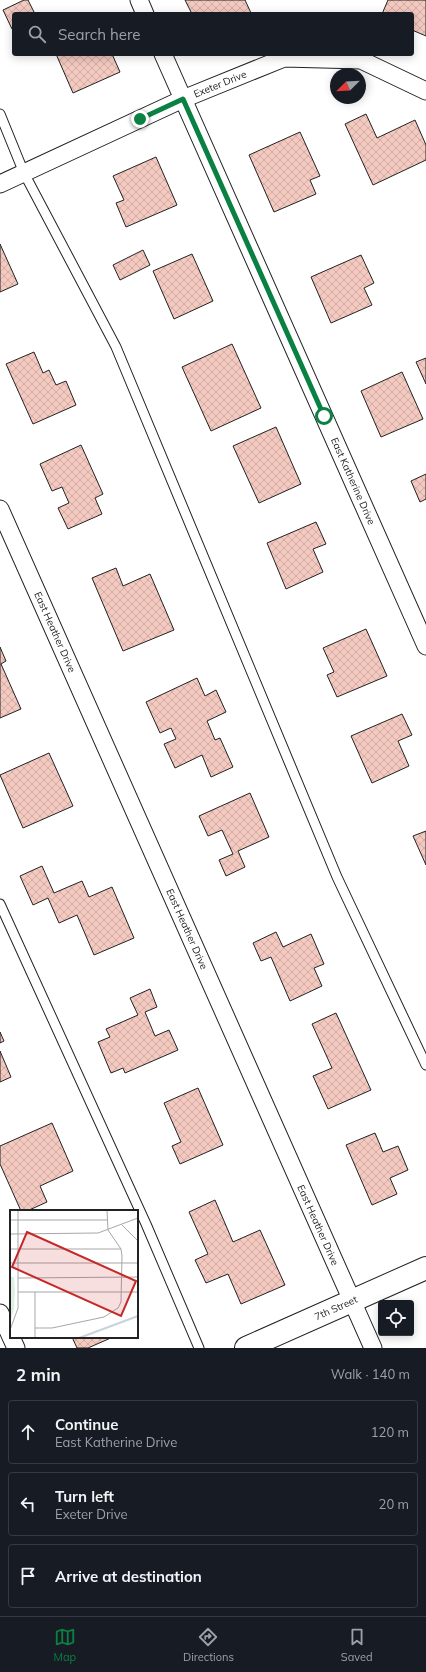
<!DOCTYPE html>
<html lang="en">
<head>
<meta charset="utf-8">
<style>
	body { margin:0; font-family:Mulish,sans-serif; background:#20242c; color:#f1f3f6 }
	.controls { position:absolute; right:12px; bottom:12px; display:grid; overflow:hidden; border-radius:4px; box-shadow:0 2px 10px #0003 }
	.controls button { width:36px; height:36px; display:grid; place-items:center; padding:0; border:0; border-bottom:1px solid #363941; background:#171b24; color:#f1f3f6; font:20px sans-serif }
	.compass { position:absolute; left:330px; top:68px; width:36px; height:36px; border-radius:50%; background:#171b24; box-shadow:0 2px 10px #0003; rotate:246deg }
	.stop { position:absolute; width:12px; height:12px; margin:-9px; border:3px solid #0b8043; border-radius:50%; background:#fff }
	.stop.end { background:#0b8043; border-color:#fff; box-shadow:0 1px 4px #0008 }
	.list { margin:0; padding:0; list-style:none }
	h2 { display:flex; justify-content:space-between; align-items:center; height:52px; margin:0; padding:0 16px; font-size:17px }
	h2 small { font-size:13px; font-weight:400; color:#9ea1a6 }
	.list li { display:grid; grid-template-columns:26px 1fr auto; gap:12px; align-items:center; box-sizing:border-box; height:64px; margin:0 8px 8px; padding:0 8px; border:1px solid #363941; border-radius:4px }
	.list b { display:block; font-size:15px; white-space:nowrap }
	.list p { margin:0; font-size:13px; white-space:nowrap; color:#9ea1a6 }
	.list em { font-size:13px; font-style:normal; color:#9ea1a6 }
	.icon { flex:none; width:22px; height:22px; fill:none; stroke:currentColor; stroke-width:2; stroke-linecap:round; stroke-linejoin:round }
	.map { position:relative; flex:none; width:426px; height:1348px; overflow:hidden }
	.search { position:absolute; background:#171b24; box-shadow:0 2px 10px #0003; left:12px; right:12px; top:12px; height:44px; display:flex; align-items:center; gap:10px; box-sizing:border-box; padding:0 14px; border-radius:4px; color:#9ea1a6; font-size:15px }
	.sheet { height:268px; background:#171b24 }
	nav { display:flex; justify-content:space-around; align-items:center; box-sizing:border-box; height:56px; border-top:1px solid #363941; background:#171b24; font-size:11px; color:#9ea1a6 }
	nav a { display:grid; justify-items:center; gap:2px }
	nav .on { color:#0b8043 }
	.map>svg:first-child { display:block }
	.building { fill:url(#building-cross-hatch); stroke:#222 }
	.lines { fill:none; stroke-linecap:round; stroke-linejoin:round }
	.lane-casing { stroke:#222; stroke-width:11 }
	.street-casing { stroke:#222; stroke-width:19 }
	.secondary-casing { stroke:#222; stroke-width:24 }
	.lane { stroke:#fff; stroke-width:9 }
	.street { stroke:#fff; stroke-width:17 }
	.secondary { stroke:#fff; stroke-width:22 }
	.route { stroke:#0b8043; stroke-width:5 }
	.labels { text-anchor:middle; dominant-baseline:central; stroke-width:3; stroke-linejoin:round; paint-order:stroke }
	.street-label { font-size:10px; fill:#222; stroke:#fff }
	.inset-river { fill:none; stroke:#c7d3dd; stroke-width:2 }
	.inset-road { fill:none; stroke:#a7a7a7; stroke-width:1 }
	.view { fill:#c62828; fill-opacity:0.15; stroke:#c62828; stroke-width:2 }
	.inset-edge { fill:none; stroke:#222; stroke-width:2 }
</style>
</head>
<body>
<div class="map">
<svg width="426" height="1348" viewBox="0 0 426 1348">
	<defs>
		<pattern id="building-cross-hatch" width="8" height="8" patternUnits="userSpaceOnUse"><rect width="8" height="8" fill="#f3c9c0"/><path d="M0 0l8 8M0 8l8-8" fill="none" stroke="#d0aca5"/></pattern>
	</defs>
	<rect width="100%" height="100%" fill="#fff"/>
	<path class="building" d="M24 0H28L35 14H14V28L12 29 3 10Z
		M185 0H245L251 13 192 14Z
		M388 0H426V36L412 30V14H382Z
		M56 54H112L120 72 73 93Z
		M366 114 377 138 415 120 426 145V160L373 185 345 124Z
		M300 132 320 176 310 180 316 194 274 212 249 155Z
		M156 157 177 205 126 227 116 203 124 200 113 176Z
		M0 244 18 284 0 292Z
		M143 250 150 265 120 280 113 265Z
		M192 254 213 301 174 319 153 271Z
		M361 255 374 283 364 288 372 305 331 323 311 277Z
		M232 344 261 408 211 431 182 367Z
		M34 352 43 373 49 370 56 385 66 381 76 405 33 424 6 364Z
		M426 358V384L416 362Z
		M402 372 423 419 381 437 361 391Z
		M276 427 301 484 259 503 233 446Z
		M81 445 103 494 95 498 102 514 68 529 58 508 69 503 62 487 52 491 40 464Z
		M426 474V499L420 502 411 481Z
		M316 522 326 544 313 549 323 572 286 589 267 543Z
		M116 568 123 586 150 574 174 630 123 651 92 578Z
		M366 629 387 676 337 697 327 675 334 672 323 648Z
		M0 647 6 661 1 664 21 709 0 718Z
		M197 678 205 696 216 690 226 712 207 721 215 740 220 738 233 767 211 777 202 755 175 768 164 744 176 739 171 728 160 733 146 702Z
		M402 714 412 735 398 741 409 766 372 783 351 736Z
		M49 753 73 806 23 828 0 775Z
		M250 793 269 837 238 851 245 867 226 876 219 860 233 854 222 830 208 836 199 816Z
		M426 831V865L413 836Z
		M42 866 54 893 82 881 89 897 112 887 134 938 94 955 77 915 59 923 48 898 33 905 20 876Z
		M276 932 283 947 311 934 324 964 314 968 322 986 290 1001 271 957 261 961 253 943Z
		M150 989 157 1007 145 1012 155 1036 169 1030 178 1050 125 1073 123 1068 111 1073 98 1042 110 1037 106 1029 138 1015 130 998Z
		M336 1013 371 1090 328 1109 313 1076 332 1068 312 1024Z
		M0 1032 4 1041 0 1043Z
		M0 1051 11 1077 0 1082Z
		M198 1088 223 1145 180 1164 172 1146 181 1142 164 1103Z
		M52 1123 73 1171 40 1186 47 1202 27 1211H21L0 1164V1146Z
		M375 1133 383 1152 398 1146 408 1170 390 1178 397 1194 372 1205 346 1145Z
		M215 1200 233 1242 260 1230 285 1285 241 1304 228 1274 206 1283 195 1260 208 1254 189 1212Z
		M72 1337H113L88 1348H77Z"/>
	<g class="lines">
		<g class="lane-casing">
			<path id="lane" d="M0 114 24 173 116 347 337 877 426 1065
				M0 904 146 1224 199 1348"/>
		</g>
		<g class="street-casing">
			<path id="street" d="M139 0 145 14
				M163 54 426 646
				M0 184 183 99 284 58 361 60 426 91
				M0 509 373 1348
				M0 1313 16 1348"/>
		</g>
		<g class="secondary-casing">
			<path id="secondary" d="M246 1348 426 1268"/>
		</g>
		<use href="#lane" class="lane"/>
		<use href="#street" class="street"/>
		<use href="#secondary" class="secondary"/>
	</g>
	<g class="lines">
		<path class="route" d="M140 119 183 99 324 416"/>
	</g>
	<g class="labels">
		<g class="street-label">
			<text transform="translate(220 84) rotate(-22)">Exeter Drive</text>
			<text transform="translate(353 481) rotate(66)">East Katherine Drive</text>
			<text transform="translate(55 632) rotate(66)">East Heather Drive</text>
			<text transform="translate(187 929) rotate(66)">East Heather Drive</text>
			<text transform="translate(318 1225) rotate(66)">East Heather Drive</text>
			<text transform="translate(336 1308) rotate(-24)">7th Street</text>
		</g>
	</g>
	<g transform="translate(10 1210)">
		<rect width="128" height="128" fill="#fff"/>
		<path d="M0 67H4L5 80 4 99 0 114Z" fill="#e0efe3"/>
		<path class="inset-river" d="M69 128 128 106"/>
		<path class="inset-road" d="M0 10H97M112 15 128 31M0 24 88 23 128 8M0 39H111M0 53H128M8 68 128 67M8 82H128M25 118H42L94 107 108 98 111 92 112 46 111 39 98 20 97 0M0 120 8 98V0M25 128V82"/>
		<path class="view" d="M17 22 126 71 111 106 2 57Z"/>
		<rect width="128" height="128" class="inset-edge"/>
	</g>
</svg>
<div class="controls">
<button><svg class="icon" aria-label="locate" viewBox="0 0 24 24"><circle cx="12" cy="12" r="6"/><path d="M12 2v4M12 18v4M2 12h4M18 12h4"/></svg></button>
</div>
<svg class="compass" viewBox="-18 -18 36 36"><path d="M0-13l5 13h-10z" fill="#e53935"/><path d="M0 13l5-13h-10z" fill="#9ea1a6"/></svg>
<div class="stop" style="left:324px;top:416px"></div>
<div class="stop end" style="left:140px;top:119px"></div>
<div class="search"><svg class="icon" aria-label="search" viewBox="0 0 24 24"><circle cx="10" cy="10" r="6"/><path d="M15 15l6 6"/></svg>Search here</div>
</div>
<section class="sheet">
<h2>2 min<small>Walk · 140 m</small></h2>
<ul class="list">
<li><svg class="icon" aria-label="ahead" viewBox="0 0 24 24"><path d="M12 20V5M6 11l6-6 6 6"/></svg><div><b>Continue</b><p>East Katherine Drive</p></div><em>120 m</em></li>
<li><svg class="icon" aria-label="left" viewBox="0 0 24 24"><path d="M17 20v-9H6M10 6l-5 5 5 5"/></svg><div><b>Turn left</b><p>Exeter Drive</p></div><em>20 m</em></li>
<li><svg class="icon" aria-label="arrive" viewBox="0 0 24 24"><path d="M6 21V4h12l-3 4 3 4H6"/></svg><div><b>Arrive at destination</b></div></li>
</ul>
</section>
<nav>
<a class="on"><svg class="icon" aria-label="map" viewBox="0 0 24 24"><path d="M3 6l6-2 6 2 6-2v14l-6 2-6-2-6 2zM9 4v14M15 6v14"/></svg>Map</a>
<a><svg class="icon" aria-label="directions" viewBox="0 0 24 24"><path d="M12 3l9 9-9 9-9-9zM9 14v-3h6M13 9l2 2-2 2"/></svg>Directions</a>
<a><svg class="icon" aria-label="saved" viewBox="0 0 24 24"><path d="M7 4h10v16l-5-4-5 4z"/></svg>Saved</a>
</nav>
</body>
</html>
